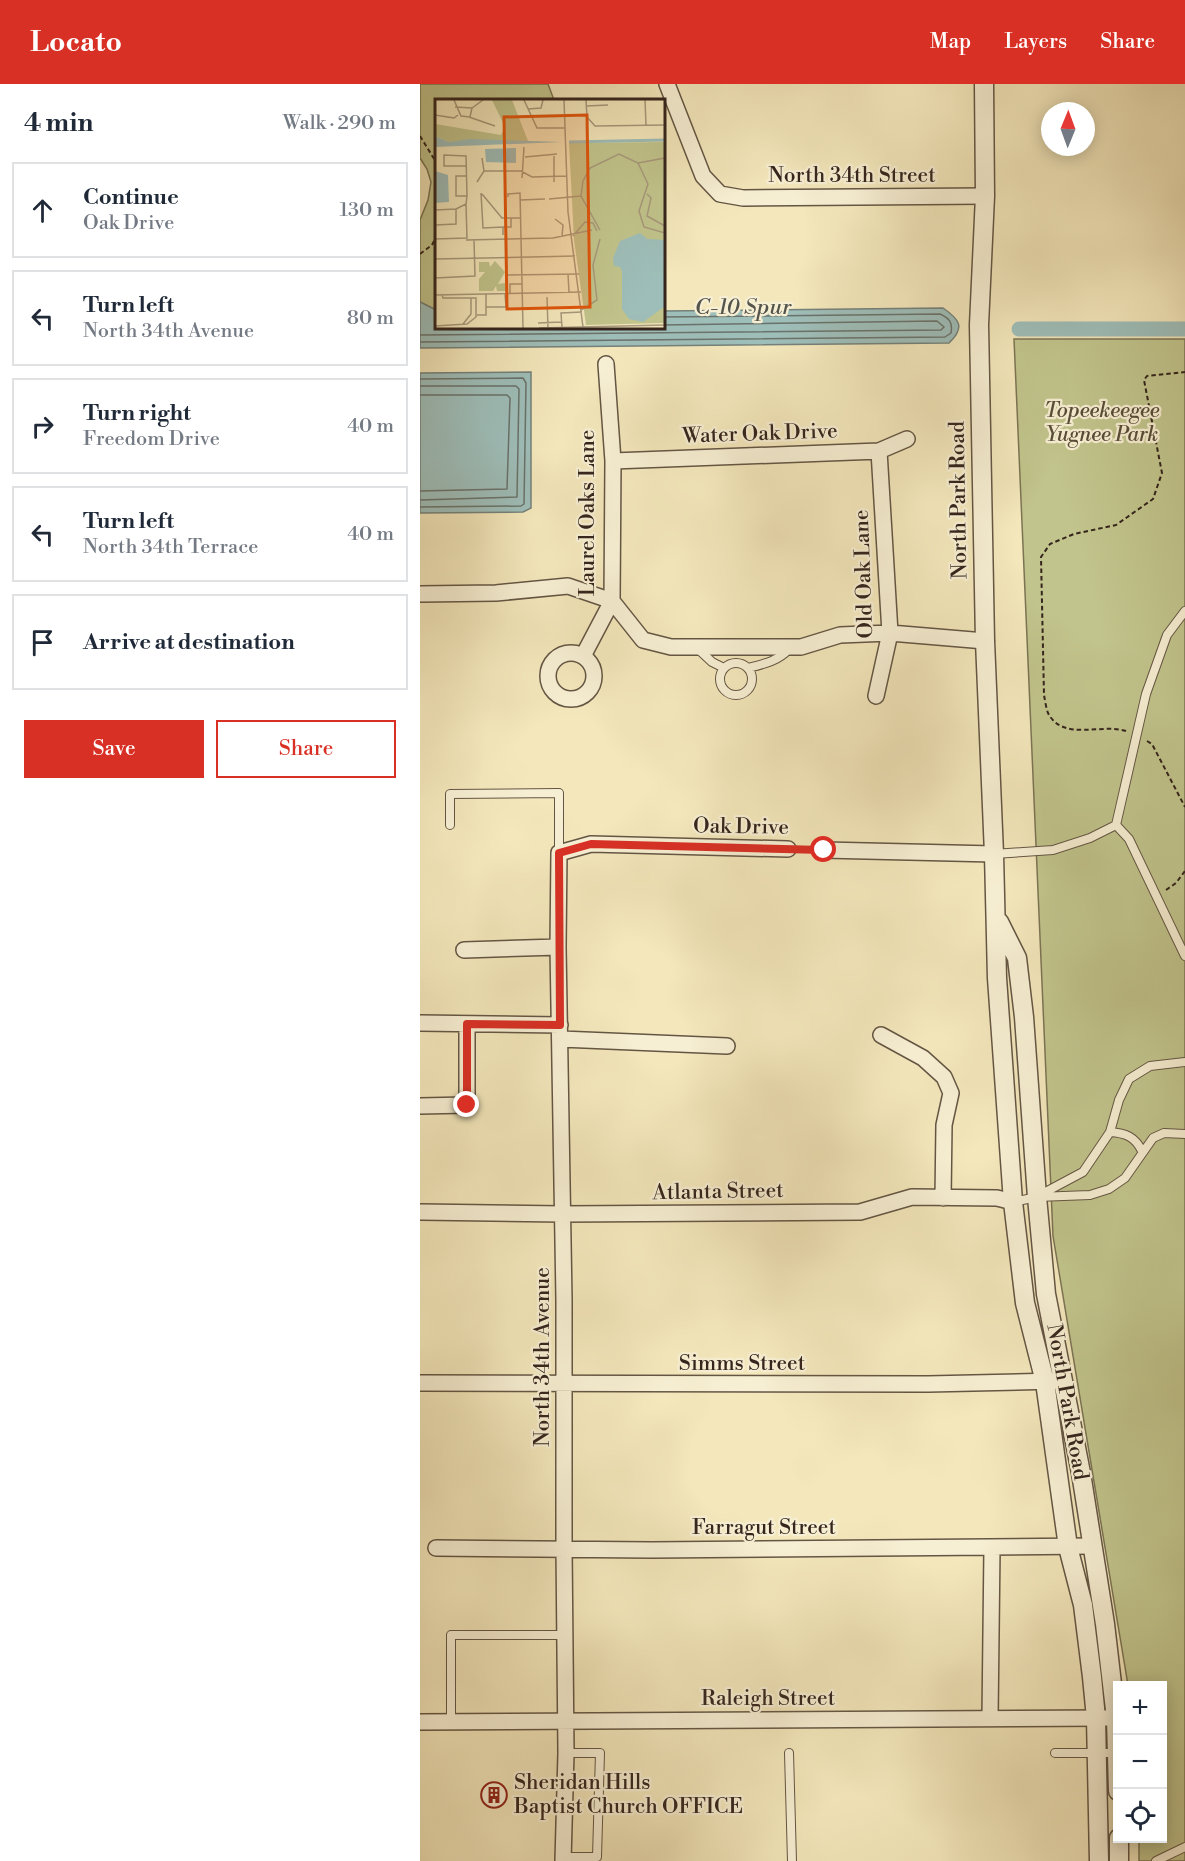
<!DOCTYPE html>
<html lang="en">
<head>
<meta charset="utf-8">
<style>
	body { margin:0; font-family:"Libre Bodoni",serif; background:#f6f6f7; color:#1f2937 }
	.controls { position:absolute; right:18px; bottom:18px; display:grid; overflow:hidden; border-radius:0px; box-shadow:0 3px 15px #0003 }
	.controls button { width:54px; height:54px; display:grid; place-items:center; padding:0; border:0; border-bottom:2px solid #e0e1e3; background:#fff; color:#1f2937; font:30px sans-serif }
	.compass { position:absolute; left:621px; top:18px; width:54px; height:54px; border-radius:50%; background:#fff; box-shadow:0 3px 15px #0003; rotate:1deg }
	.stop { position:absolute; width:18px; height:18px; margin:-14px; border:4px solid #d93025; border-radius:50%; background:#fff }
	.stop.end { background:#d93025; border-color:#fff; box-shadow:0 2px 6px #0008 }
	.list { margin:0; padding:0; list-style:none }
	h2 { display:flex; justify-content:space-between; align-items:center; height:78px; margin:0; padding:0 24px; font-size:26px }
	h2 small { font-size:20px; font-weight:400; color:#747a83 }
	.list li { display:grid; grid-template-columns:39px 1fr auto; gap:18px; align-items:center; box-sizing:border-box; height:96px; margin:0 12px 12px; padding:0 12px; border:2px solid #e0e1e3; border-radius:0px }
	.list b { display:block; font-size:22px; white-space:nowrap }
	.list p { margin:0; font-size:20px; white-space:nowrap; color:#747a83 }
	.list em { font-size:20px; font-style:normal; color:#747a83 }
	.actions { display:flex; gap:12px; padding:18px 24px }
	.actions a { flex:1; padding:14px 0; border:2px solid #d93025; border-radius:0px; text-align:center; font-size:21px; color:#d93025 }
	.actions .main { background:#d93025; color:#fff }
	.icon { flex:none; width:33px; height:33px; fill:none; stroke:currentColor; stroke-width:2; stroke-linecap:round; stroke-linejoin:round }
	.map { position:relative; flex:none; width:765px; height:1777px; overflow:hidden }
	header { display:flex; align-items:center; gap:36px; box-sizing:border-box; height:84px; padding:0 30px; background:#d93025; color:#fff }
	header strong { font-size:28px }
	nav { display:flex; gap:33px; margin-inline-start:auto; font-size:21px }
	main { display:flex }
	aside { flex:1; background:#fff }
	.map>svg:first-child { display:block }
	.green { fill:#c1c48c; stroke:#7b7454; stroke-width:1.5 }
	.water { fill:#9ebeb9; stroke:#74817b; stroke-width:1.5 }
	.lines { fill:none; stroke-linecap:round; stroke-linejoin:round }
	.shore { stroke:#6a726b; stroke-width:1.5 }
	.canal { stroke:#9ebeb9; stroke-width:15 }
	.service-casing { stroke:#645644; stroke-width:10 }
	.minor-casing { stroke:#645644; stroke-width:18 }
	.tertiary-casing { stroke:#645644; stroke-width:21 }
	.path { stroke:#35251d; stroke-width:2; stroke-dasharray:4.5 3; stroke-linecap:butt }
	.service { stroke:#f7efd3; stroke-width:8 }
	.minor { stroke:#f7efd3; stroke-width:15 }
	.tertiary { stroke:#f7efd3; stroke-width:18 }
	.route { stroke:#d93025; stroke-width:8 }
	.labels { text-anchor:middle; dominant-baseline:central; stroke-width:4.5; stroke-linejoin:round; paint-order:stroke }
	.street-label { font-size:21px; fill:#35251d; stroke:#f7efd3 }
	.park-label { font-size:21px; font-style:italic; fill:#584d39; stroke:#f7efd3 }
	.poi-label { font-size:21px; fill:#35251d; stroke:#f7efd3; text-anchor:start }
	.water-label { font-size:22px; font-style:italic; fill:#54534c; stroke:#f7efd3 }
	.inset-river { fill:none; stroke:#9ebeb9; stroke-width:3 }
	.inset-road { fill:none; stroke:#a7997c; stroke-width:1.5 }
	.view { fill:#df560d; fill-opacity:0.15; stroke:#df560d; stroke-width:3 }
	.inset-edge { fill:none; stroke:#35251d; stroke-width:3 }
</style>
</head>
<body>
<header>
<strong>Locato</strong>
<nav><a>Map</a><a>Layers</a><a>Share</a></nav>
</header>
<main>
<aside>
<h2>4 min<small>Walk · 290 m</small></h2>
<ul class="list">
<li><svg class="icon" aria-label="ahead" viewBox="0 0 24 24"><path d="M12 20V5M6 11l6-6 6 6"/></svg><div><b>Continue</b><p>Oak Drive</p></div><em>130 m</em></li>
<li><svg class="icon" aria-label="left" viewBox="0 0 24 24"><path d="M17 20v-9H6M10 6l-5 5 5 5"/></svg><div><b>Turn left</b><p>North 34th Avenue</p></div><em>80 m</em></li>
<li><svg class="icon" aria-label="right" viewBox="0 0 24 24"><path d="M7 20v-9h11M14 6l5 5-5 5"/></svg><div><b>Turn right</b><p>Freedom Drive</p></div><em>40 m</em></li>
<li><svg class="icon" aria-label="left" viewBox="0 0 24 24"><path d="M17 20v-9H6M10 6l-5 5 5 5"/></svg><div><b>Turn left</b><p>North 34th Terrace</p></div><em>40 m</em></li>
<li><svg class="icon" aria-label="arrive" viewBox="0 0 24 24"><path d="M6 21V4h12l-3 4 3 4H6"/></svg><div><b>Arrive at destination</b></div></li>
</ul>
<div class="actions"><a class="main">Save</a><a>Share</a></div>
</aside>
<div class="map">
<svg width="765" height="1777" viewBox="0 0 765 1777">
	<rect width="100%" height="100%" fill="#f3e7bb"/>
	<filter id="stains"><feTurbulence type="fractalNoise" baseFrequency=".00333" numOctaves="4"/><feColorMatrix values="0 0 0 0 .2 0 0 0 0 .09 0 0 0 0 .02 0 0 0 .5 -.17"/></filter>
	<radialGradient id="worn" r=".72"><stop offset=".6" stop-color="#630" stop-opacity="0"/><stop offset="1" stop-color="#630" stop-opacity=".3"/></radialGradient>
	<path class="green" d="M0 0H128L134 16H16V226L0 218V136L8 116 11 98 7 85 0 74Z
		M594 255H765V1777H719V1755L742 1754V1602L708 1601 633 1152Z"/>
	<path class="water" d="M0 218 16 226V243H243V227L523 224C539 235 546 243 529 259L0 264Z
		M111 288V424L103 428 0 429V289Z"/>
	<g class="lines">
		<path class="shore" d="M0 251 521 246 524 243 517 237 243 241
			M0 258 525 253 531 249C533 238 529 234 520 230L243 233
			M0 295 103 294 106 299 104 420 101 422 0 423
			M0 302H96L99 305 97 413 0 416
			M0 311H87L90 314 87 405 0 407"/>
		<path class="canal" d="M599 245H765"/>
		<g class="service-casing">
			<path id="service" d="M765 527 747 551 726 610 696 741 709 755 765 872
				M277 564 292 578 304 584
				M300 595a16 16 0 1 1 32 0a16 16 0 1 1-32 0Z
				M328 584C344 580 358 577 369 565
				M30 741V710L139 709V769
				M574 770 633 766 670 754 696 741
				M690 1048C706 1049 715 1053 722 1067
				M618 1112 663 1088 690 1048 699 1016 709 995 730 982 765 978
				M593 1118 617 1113 670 1111 689 1105 705 1094 733 1054 744 1049 765 1050
				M31 1638V1551H145
				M369 1669 372 1777
				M635 1669H696
				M144 1773H177L180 1669H146
				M736 1777 765 1763"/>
		</g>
		<g class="minor-casing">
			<path id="minor" d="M247 0 283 92 300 110 323 114 565 112
				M193 377 459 367 487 355
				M0 510 76 509 148 502 192 517 223 556 251 563H381L420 551 470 549 565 557
				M128 592a23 23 0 1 1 46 0a23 23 0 1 1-46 0Z
				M163 572 192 517 193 377 186 280
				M456 612 470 549 459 367
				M404 766 574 770
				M44 866 138 863
				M0 939 140 941
				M461 951 503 974 524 993 531 1009 524 1041 523 1114
				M141 955 307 962
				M0 1022 47 1021V940
				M0 1128 142 1130 440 1128 492 1113 577 1114 593 1118
				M0 1299 508 1300 636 1297
				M16 1464 232 1466 673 1462
				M570 1634 572 1464
				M0 1638 687 1634
				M143 1777 146 1669 144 1464V1216L138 863 139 769 171 760 368 765"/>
		</g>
		<g class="tertiary-casing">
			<path id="tertiary" d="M564 0 565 112 559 241 565 557 574 770 577 894 593 1118 605 1219 625 1298 648 1463 663 1521 672 1593 676 1634 679 1777
				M579 838 597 874 604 933 617 1113 626 1210 661 1389 685 1540 696 1634 698 1707
				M699 1754V1777"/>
		</g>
		<path class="path" d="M0 52 16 78
			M0 170 12 161 16 153
			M706 647C681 639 643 658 628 629 626 624 625 616 624 611L621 473 630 460 654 450 696 441 733 415 742 389 724 296 727 292 765 288
			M727 657 732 660 765 723
			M746 806 756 799 765 787"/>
		<use href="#service" class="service"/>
		<use href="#minor" class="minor"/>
		<use href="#tertiary" class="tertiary"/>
	</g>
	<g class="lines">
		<path class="route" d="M47 1021V940L140 941 139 769 171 760 404 766"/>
	</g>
	<defs>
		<g id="building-ring" transform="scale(1.35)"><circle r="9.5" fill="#f7efd3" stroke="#8f2418" stroke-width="1.5"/><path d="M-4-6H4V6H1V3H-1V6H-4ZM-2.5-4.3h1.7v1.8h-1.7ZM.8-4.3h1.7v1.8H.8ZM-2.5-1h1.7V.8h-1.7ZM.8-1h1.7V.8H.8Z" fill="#8f2418"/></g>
	</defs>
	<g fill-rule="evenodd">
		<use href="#building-ring" x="74" y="1711"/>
	</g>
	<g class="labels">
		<g class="street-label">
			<text x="432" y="92">North 34th Street</text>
			<text transform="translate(340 350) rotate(-2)">Water Oak Drive</text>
			<text transform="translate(539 416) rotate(-91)">North Park Road</text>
			<text transform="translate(168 429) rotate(-90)">Laurel Oaks Lane</text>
			<text transform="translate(444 490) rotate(-92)">Old Oak Lane</text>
			<text transform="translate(321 743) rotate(1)">Oak Drive</text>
			<text transform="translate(298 1108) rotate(-1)">Atlanta Street</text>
			<text transform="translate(123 1273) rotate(-90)">North 34th Avenue</text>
			<text x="322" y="1280">Simms Street</text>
			<text transform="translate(647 1318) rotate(80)">North Park Road</text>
			<text x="344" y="1444">Farragut Street</text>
			<text x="348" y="1615">Raleigh Street</text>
		</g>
		<g class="park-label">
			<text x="682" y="327">Topeekeegee<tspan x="682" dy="24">Yugnee Park</tspan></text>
		</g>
		<g class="poi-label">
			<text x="94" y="1699">Sheridan Hills<tspan x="94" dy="24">Baptist Church OFFICE</tspan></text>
		</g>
		<g class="water-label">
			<text x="323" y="223">C-10 Spur</text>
		</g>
	</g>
	<g transform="translate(15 15)">
		<rect width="230" height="230" fill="#f3e7bb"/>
		<path d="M57 1H77L93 42 14 43 0 37V25L66 36 70 28ZM229 43V224L151 226 139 141 134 44ZM60 162 70 173 63 185 70 184 71 192H62L61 187 58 192H44V180L50 173H44V163H54L55 168Z" fill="#c1c48c"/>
		<path d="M0 37 14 43 35 40 128 43 0 48ZM81 49V64L51 63 50 50ZM0 72 13 76 14 103 0 104ZM205 134 212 140 230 141 229 208 208 223 194 220 187 210V173L185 168 179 167 178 159 185 142Z" fill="#9ebeb9"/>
		<path class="inset-river" d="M134 43 230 41"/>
		<path class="inset-road" d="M19 1 26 17 35 18 37 9M89 1 102 29H130M129 1 133 113 148 228M151 1 152 18 160 27 230 26M210 1 211 26M151 7 173 6M20 8 37 9 48 1M93 10 106 9 108 1M0 16 19 19 23 16M34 18 60 27M119 57V83M90 58 122 55M203 64 230 59M49 72H86L97 78 131 77M31 77H21V97H32M87 79 89 48M42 83 49 72 47 59M46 94 48 129 68 128M47 95 67 119H86M212 95 216 99 212 117 230 127M73 98V95L85 94 88 229M114 100 146 97M85 101 110 100M0 111 21 110 31 105M120 120 128 126 127 137M0 126 21 125V110M165 131 146 97 148 82 155 69 184 55 203 64 213 85 204 112 209 128 230 134M68 136V128H76V119M138 137 150 123 158 124 162 132M0 140 32 139 31 105 32 97 31 57 9 56V67H31M31 141 118 139 157 131M0 160 140 157M133 175 134 193M73 176 144 175M0 179 40 177 39 141M75 195V185H87M0 196 146 193M112 198 113 229M51 208H71L70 195M146 211 162 201 158 166 165 140M42 216H51V195M103 224 126 223M28 225 36 215V199M0 227 32 225 41 218V199H8L7 196M127 228 126 214 147 213M104 229 230 226"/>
		<path class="view" d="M152 16 155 208 72 210 69 18Z"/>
		<rect width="230" height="230" class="inset-edge"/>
	</g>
	<rect width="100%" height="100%" filter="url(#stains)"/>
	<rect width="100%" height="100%" fill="url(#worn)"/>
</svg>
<div class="controls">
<button>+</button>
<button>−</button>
<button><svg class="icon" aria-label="locate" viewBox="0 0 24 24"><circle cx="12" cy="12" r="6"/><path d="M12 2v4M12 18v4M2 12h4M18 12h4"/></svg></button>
</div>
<svg class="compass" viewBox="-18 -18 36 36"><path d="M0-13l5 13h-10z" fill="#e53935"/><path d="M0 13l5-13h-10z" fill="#747a83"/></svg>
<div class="stop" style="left:404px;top:766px"></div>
<div class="stop end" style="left:47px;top:1021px"></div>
</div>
</main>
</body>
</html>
